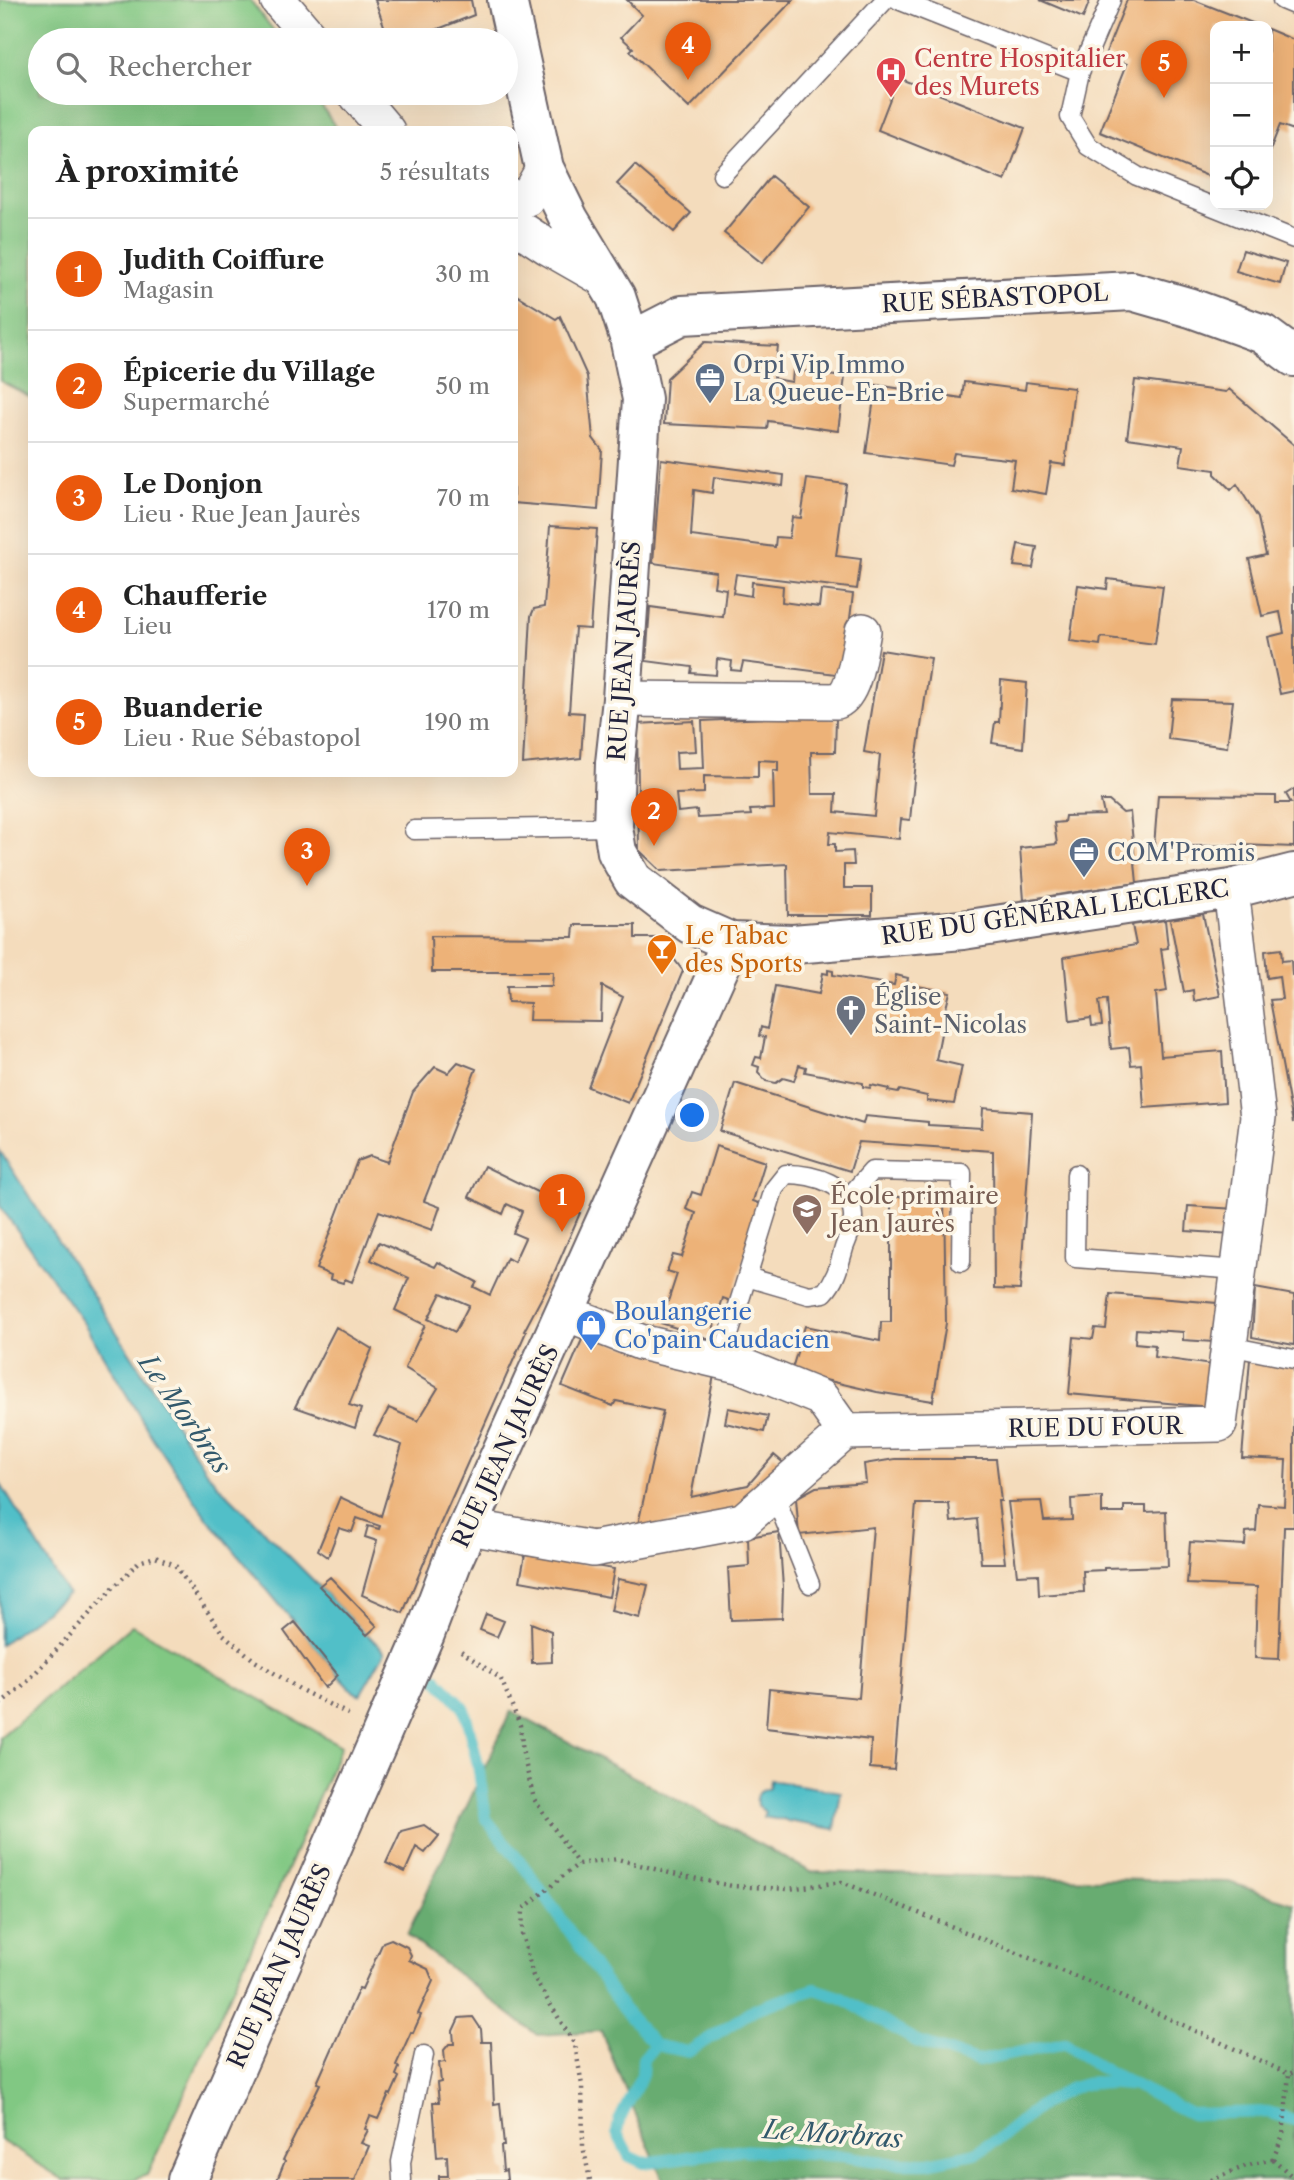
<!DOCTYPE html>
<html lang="fr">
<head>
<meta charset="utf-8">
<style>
	body { margin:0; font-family:"Libre Caslon Text",serif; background:#f2f2f2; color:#222 }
	.controls { position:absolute; right:21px; top:21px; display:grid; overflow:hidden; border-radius:14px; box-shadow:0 7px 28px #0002 }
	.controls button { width:63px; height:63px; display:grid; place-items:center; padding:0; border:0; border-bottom:2px solid #e0e0e0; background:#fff; color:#222; font:35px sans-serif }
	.you { position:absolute; left:693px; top:1116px; width:24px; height:24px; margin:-18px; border:5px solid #fff; border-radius:50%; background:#1a73e8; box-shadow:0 0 0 10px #1a73e833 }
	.badge { display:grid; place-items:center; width:46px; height:46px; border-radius:50%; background:#ea580c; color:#fff; font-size:23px; font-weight:700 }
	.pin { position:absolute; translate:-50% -58px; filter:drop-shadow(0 2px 4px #0008) }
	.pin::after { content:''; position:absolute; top:37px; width:24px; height:21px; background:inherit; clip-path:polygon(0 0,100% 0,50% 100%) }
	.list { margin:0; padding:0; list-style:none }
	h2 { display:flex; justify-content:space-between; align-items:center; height:91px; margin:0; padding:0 28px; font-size:30px }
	h2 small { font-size:23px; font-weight:400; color:#767676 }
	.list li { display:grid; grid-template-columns:46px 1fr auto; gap:21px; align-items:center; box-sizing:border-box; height:112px; padding:0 28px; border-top:2px solid #e0e0e0 }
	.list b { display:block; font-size:26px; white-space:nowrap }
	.list p { margin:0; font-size:23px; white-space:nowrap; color:#767676 }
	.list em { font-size:23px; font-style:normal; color:#767676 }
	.icon { flex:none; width:38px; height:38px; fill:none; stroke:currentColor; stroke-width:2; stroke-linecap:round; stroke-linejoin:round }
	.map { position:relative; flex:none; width:1294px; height:2180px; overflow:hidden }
	.search { position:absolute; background:#fff; box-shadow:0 7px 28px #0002; left:28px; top:28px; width:490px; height:77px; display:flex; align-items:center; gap:18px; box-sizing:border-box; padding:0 24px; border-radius:38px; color:#767676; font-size:26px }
	.panel { position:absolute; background:#fff; box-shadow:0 7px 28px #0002; left:28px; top:126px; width:490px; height:651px; border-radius:14px }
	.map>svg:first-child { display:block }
	.green { fill:#81c883; stroke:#52755f; stroke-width:2 }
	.forest { fill:#68ac71; stroke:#456756; stroke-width:2 }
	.water { fill:#51bfc8; stroke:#3a7082; stroke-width:2 }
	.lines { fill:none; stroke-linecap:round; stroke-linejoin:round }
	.stream { stroke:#51bfc8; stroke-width:12 }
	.building { fill:#edb278; fill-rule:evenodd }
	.lane-casing { stroke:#6c6368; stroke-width:21 }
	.street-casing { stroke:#6c6368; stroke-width:38 }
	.secondary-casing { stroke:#6c6368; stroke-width:42 }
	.path { stroke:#6c6368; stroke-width:4.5; stroke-dasharray:2 5; stroke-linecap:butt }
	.lane { stroke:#fff; stroke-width:18 }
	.street { stroke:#fff; stroke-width:35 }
	.secondary { stroke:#fff; stroke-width:38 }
	.labels { text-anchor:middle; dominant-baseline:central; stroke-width:7; stroke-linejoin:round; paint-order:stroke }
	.health-label { font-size:24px; fill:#be3a42; stroke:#fcf5e5; text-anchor:start }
	.street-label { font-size:24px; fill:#22223b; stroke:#fcf5e5 }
	.service-label { font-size:24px; fill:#4e5e75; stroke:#fcf5e5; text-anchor:start }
	.food-label { font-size:24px; fill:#c56008; stroke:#fcf5e5; text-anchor:start }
	.worship-label { font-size:24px; fill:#5b616d; stroke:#fcf5e5; text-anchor:start }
	.education-label { font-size:24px; fill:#785e54; stroke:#fcf5e5; text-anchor:start }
	.shop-label { font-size:24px; fill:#366cbe; stroke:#fcf5e5; text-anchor:start }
	.water-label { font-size:26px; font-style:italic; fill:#32596c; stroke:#fcf5e5 }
</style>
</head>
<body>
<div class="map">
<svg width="1294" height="2180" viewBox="0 0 1294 2180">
	<rect width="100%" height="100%" fill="#fcf5e5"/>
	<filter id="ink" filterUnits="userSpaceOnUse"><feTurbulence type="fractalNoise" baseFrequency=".0143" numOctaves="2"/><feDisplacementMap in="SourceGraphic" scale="14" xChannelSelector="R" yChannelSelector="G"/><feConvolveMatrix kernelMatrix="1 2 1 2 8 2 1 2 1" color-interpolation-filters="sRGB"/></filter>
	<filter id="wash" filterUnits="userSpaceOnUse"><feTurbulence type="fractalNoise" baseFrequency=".00686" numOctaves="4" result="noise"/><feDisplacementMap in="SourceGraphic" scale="28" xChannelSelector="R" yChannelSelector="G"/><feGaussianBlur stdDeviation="1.57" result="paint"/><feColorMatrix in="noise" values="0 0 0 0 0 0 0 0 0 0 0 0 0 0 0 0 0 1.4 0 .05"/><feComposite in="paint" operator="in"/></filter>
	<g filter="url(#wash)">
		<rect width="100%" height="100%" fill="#f4dcbc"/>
		<path class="green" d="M0 0H250L281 40H40V93H313L338 131H33V398L0 381Z
			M132 1625 341 1746 284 1877 147 2175 132 2180H64L0 2140V1737Z"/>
		<path class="forest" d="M511 1711 811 1872 1229 1882 1294 1904V2180H663L601 2031 537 2035 407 1935Z"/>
		<path class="water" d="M0 1151 204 1468 216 1483 385 1652 360 1695 354 1692 338 1675 204 1514 152 1437 85 1325 0 1206Z
			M0 1483 68 1594 0 1645Z
			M770 1780 841 1792 835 1829 763 1817 765 1812 757 1805 756 1798 760 1792 769 1788Z"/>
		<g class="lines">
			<path class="stream" d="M436 1678 464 1708 478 1765 486 1819 532 1877 623 2009 655 2045 688 2052 755 2009 815 1989 840 1997 918 2042 978 2061 1065 2043 1099 2067 1191 2114 1268 2112 1294 2120
				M655 2045 643 2059 642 2075 619 2121 617 2133 629 2156 644 2163 737 2150 843 2156 889 2163H928L975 2153 1003 2136 1041 2105 1069 2089 1092 2082 1128 2085"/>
		</g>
		<g id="blocks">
			<path class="building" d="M375 0H471L474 15 410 40H389Z
				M627 0H793L689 108 630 51 633 48 621 37 642 15Z
				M1040 0H1090L1083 18Z
				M1127 0H1194L1260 26H1215V179L1100 132 1127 64 1105 55Z
				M1268 29 1294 40V130L1280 125 1268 155Z
				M898 78 1025 128 1005 181 878 130Z
				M635 165 691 213 674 232 617 184Z
				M771 176 809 207 762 263 724 233Z
				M1243 250 1286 263 1280 284 1236 271Z
				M513 293 556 319 560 316 587 376 593 438 602 450 598 510 513 503Z
				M705 342 778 346 774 379 792 382 793 370 810 372 811 366 827 368V375L845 377 838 431 768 421 767 429 664 424 667 378Z
				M1135 380 1226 392 1229 389 1294 445V691L1280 694 1268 637 1284 633 1280 612 1262 616 1249 559 1266 555 1258 518 1237 484 1231 490 1215 474V470L1180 465 1183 446 1127 438Z
				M964 382 1025 390 1026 382 1074 388 1065 465 1051 463 1046 494 1011 488 1015 460 954 453 951 465 866 453 876 385 962 398Z
				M661 459 784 475 783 486 714 477 712 493 694 490 691 536 775 547 776 537 789 538 792 517 801 518 807 479 846 484 836 556 861 559 857 589 736 574 733 593 751 596 752 582 783 586 782 602 819 607 821 590 853 594 843 675 743 662 741 671 731 670 732 661 717 659 716 675 691 673 692 667 646 661 650 607 723 617 726 589 714 587 716 572 653 563Z
				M550 526 597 529 590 629 575 628 569 712 584 713 581 758 523 764 531 616 534 609 544 607Z
				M1018 544 1037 547 1033 568 1014 566Z
				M1108 579 1163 586 1155 644 1101 637 1100 645 1070 641 1078 585 1107 589Z
				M881 650 931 658 916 761 910 820 901 819 899 839 830 832 829 844H835V852L853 851 854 865H844V888H872V915H788L787 864 661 871 639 850 637 724 694 721 696 751 676 752 677 769 704 768 702 721 811 716 836 719 835 752H811L812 794H836L835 812 874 816 880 755 864 752ZM758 760 778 761V771L773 770 774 809 750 810 751 815 698 818 697 810 678 812 676 794 704 793V776L758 777Z
				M1001 680 1027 683 1023 748 992 743 995 722H999Z
				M1172 699 1233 701 1227 747 1168 739Z
				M1294 789V847L1241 845 1154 847 1158 795 1276 796V803H1291L1286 794Z
				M1101 801H1109L1123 813 1130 812 1137 883 1024 900 1020 848 1057 844 1054 823 1064 822 1065 816 1104 815Z
				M1203 914 1220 996 1194 1001 1193 990 1184 992 1170 919Z
				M1165 920 1168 948 1161 949 1167 991 1156 993 1161 1056 1222 1051 1225 1102 1144 1108 1141 1064 1131 1065 1129 1047 1111 1049 1107 999 1099 1001 1102 1025 1092 1026 1091 1018 1070 1021 1064 957 1136 945 1132 925Z
				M574 925H635V938H658L683 971 628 1103 588 1087 623 997 602 986 601 1021 529 1020 530 1003 508 1002 507 986H552L553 972H432L431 936 573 937Z
				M1281 949 1282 961 1291 960 1292 975H1294L1293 1123 1270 1000 1282 999 1279 976 1267 978 1265 951Z
				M828 970 833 971V975L894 985 896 975 908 978 907 984 950 992 944 1016 951 1017 949 1024 943 1023 936 1060 962 1066 954 1104 927 1101V1096L900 1090 898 1093 888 1091 889 1089 871 1085 870 1088 863 1087V1083L805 1072 806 1067 799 1065 794 1081 783 1078 776 1083 766 1081 758 1072 759 1067 753 1065 756 1057 761 1058 765 1037 759 1036 761 1027 767 1029 775 986 819 994 823 973 828 974Z
				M458 1062 476 1069 424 1201 440 1207 432 1230 379 1211 352 1282 345 1279 343 1283 330 1279 331 1275 316 1269 357 1161 370 1156 387 1162 413 1092 435 1067 448 1073Z
				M735 1083 863 1124 865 1116 928 1122V1125L982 1128 983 1108 1032 1112 1020 1290 994 1289 993 1151 859 1142 850 1171 720 1131Z
				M716 1146 765 1162 753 1201 761 1204 731 1301 723 1298 710 1339 661 1323 677 1274 667 1271 673 1255 682 1257 696 1213 686 1209 692 1192 701 1195Z
				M484 1166 580 1213 551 1280 524 1331 526 1332 438 1529 403 1613 362 1595 377 1541 365 1537 368 1526 379 1529 380 1526 357 1518 352 1532 339 1528 328 1557 318 1550 340 1497 381 1516 402 1445 374 1435 389 1408 418 1421 438 1388 405 1368 425 1325 395 1310 409 1278 371 1260 379 1242 435 1267 438 1262 477 1282 474 1287 490 1295 507 1258 514 1262 525 1238 513 1233 522 1211 507 1204 503 1214 469 1197ZM441 1293 469 1305 455 1332 428 1319Z
				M891 1197H944L946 1323 933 1401 877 1392 791 1372 805 1326 880 1341 881 1322H891Z
				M1188 1206 1236 1209 1232 1234 1186 1231Z
				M1255 1288 1294 1295V1345L1252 1337Z
				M1110 1294 1217 1303 1214 1342 1183 1340V1332L1136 1329 1135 1343 1155 1345 1154 1357 1212 1365 1211 1407 1069 1394 1074 1337 1093 1339 1095 1328 1106 1329Z
				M336 1327 372 1349 349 1405 361 1409 355 1428 295 1407Z
				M584 1335 715 1370 691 1497 748 1485 774 1455 786 1465 747 1509 637 1529 663 1411 616 1401 613 1406 562 1386Z
				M1250 1359 1294 1366V1527H1284L1279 1659 1255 1658 1257 1587 1187 1584 1190 1542 1245 1545 1246 1532 1256 1531 1258 1504 1284 1506 1286 1460 1242 1458Z
				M728 1408 768 1416 764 1432 725 1423Z
				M895 1459H996L1001 1501H998L1005 1563H981L977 1519 951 1522 949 1504H916L894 1770 870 1768 871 1740 766 1728 769 1689 859 1698 873 1527 799 1535 796 1498 816 1487 866 1483 864 1464Z
				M1102 1497V1513H1124V1506H1146V1512L1166 1511 1168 1566 1104 1568V1570L1083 1571 1084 1592 1039 1595 1038 1574 1017 1575 1008 1502 1041 1501 1044 1521 1072 1520 1071 1499Z
				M779 1532 783 1587 782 1618 731 1620 728 1568 749 1566 748 1537Z
				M525 1555 614 1569 609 1597 520 1581Z
				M330 1577 377 1626 367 1635 319 1586Z
				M618 1579 648 1585 640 1618 611 1611Z
				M486 1614 504 1621 497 1637 480 1630Z
				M295 1622 338 1675 325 1688 284 1631Z
				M531 1623 551 1631 552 1662 532 1663Z
				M424 1825 439 1836 425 1853 416 1847 405 1872 386 1863 401 1831Z
				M391 1939 407 1947 411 1955 409 1960 428 1969 433 1981 418 2014 421 2015 413 2033 411 2032 396 2065 399 2068 396 2075 399 2077 391 2095 389 2094 378 2119 370 2116 365 2129 368 2130 361 2143 369 2146 355 2180H277L285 2161 283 2160 320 2084 317 2083 359 1988 362 1989 383 1942Z
				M473 2017 481 2029 482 2042H491L494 2104 500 2103 504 2146H501L503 2171 506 2170 507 2180H439V2176H448L447 2156 437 2157 433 2102H439L437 2083 441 2082 439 2063 445 2062 444 2050 449 2044H454L453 2031 459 2018Z"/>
		</g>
	</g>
	<g filter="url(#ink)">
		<use href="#blocks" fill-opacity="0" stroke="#6c6368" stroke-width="2"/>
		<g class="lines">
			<g class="lane-casing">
				<path id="lane" d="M898 0 1080 72 1111 0
					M1282 0 1294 5
					M1080 72 1070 117 1088 146 1137 176 1294 239
					M722 175 885 0
					M414 830 613 827
					M1076 1174 1075 1258 1239 1270
					M848 1198 872 1171 962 1173 961 1262
					M1229 1346 1294 1359
					M721 1361 774 1189 786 1174C813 1174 852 1184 853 1216 854 1226 847 1239 844 1248 839 1266 836 1280 824 1293L809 1295 747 1277
					M774 1494 810 1584
					M402 2180 401 2162 424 2055"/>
			</g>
			<g class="street-casing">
				<path id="street" d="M278 0 312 40
					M355 93 387 131
					M513 197 527 198 544 168
					M513 224 548 247 604 279
					M622 699 837 701C855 693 859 650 863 631
					M566 1313 640 1342 742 1366 821 1398 845 1432
					M469 1527 593 1549 743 1521 845 1432 1219 1424 1258 1117 1231 889"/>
			</g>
			<g class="secondary-casing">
				<path id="secondary" d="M507 0 544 168 569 219 616 297 629 337 642 399 622 699 615 763 613 827 617 852 633 880 690 924 731 942 793 944 963 930 1231 889 1294 873
					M629 337 645 334 682 315 1132 291 1191 308 1263 334 1294 357
					M187 2180 425 1634 453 1560 731 942"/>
			</g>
			<path class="path" d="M461 1651 501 1679 520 1725 523 1754 534 1799 578 1864
				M0 1704 27 1682 112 1589 139 1562 155 1557 175 1565 223 1634 255 1661 301 1690 348 1714
				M1273 2159 1283 2135 1289 2074
				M1273 2159 1294 2178
				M590 2180 583 2146 582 2085 575 2045 533 1976 522 1934 523 1909 578 1864 618 1859 673 1874 732 1886 788 1889 842 1882 1096 1985 1289 2074 1294 2072
				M1211 2180 1246 2166 1273 2159"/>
			<use href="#lane" class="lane"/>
			<use href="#street" class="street"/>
			<use href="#secondary" class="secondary"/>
		</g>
	</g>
	<defs>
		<g id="hospital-pin" transform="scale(1.575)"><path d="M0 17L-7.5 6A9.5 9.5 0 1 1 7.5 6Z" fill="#e0444e" stroke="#fcf5e5"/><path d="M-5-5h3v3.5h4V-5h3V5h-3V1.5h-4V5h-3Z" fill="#fff"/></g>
		<g id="office-pin" transform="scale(1.575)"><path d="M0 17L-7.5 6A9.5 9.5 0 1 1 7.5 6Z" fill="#5c6f8a" stroke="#fcf5e5"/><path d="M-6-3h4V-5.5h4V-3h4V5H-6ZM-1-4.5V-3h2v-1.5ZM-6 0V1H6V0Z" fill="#fff"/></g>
		<g id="bar-pin" transform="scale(1.575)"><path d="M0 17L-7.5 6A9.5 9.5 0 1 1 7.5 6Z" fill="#e8710a" stroke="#fcf5e5"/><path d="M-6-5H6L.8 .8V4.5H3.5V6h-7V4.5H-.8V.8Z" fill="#fff"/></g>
		<g id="church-pin" transform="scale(1.575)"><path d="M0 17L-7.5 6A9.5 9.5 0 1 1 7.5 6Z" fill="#6b7280" stroke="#fcf5e5"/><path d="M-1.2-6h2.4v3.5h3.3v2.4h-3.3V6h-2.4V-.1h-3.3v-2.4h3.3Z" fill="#fff"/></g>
		<g id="school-pin" transform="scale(1.575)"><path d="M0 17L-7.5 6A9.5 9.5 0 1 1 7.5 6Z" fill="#8d6e63" stroke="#fcf5e5"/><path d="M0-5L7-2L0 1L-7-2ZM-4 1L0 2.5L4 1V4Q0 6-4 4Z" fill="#fff"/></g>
		<g id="shop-pin" transform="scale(1.575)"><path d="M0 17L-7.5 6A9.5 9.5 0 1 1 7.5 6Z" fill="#3f7fe0" stroke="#fcf5e5"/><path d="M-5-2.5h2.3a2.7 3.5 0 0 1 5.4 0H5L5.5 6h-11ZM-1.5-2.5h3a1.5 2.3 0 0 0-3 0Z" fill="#fff"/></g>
	</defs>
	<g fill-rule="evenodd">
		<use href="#hospital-pin" x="891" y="72"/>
		<use href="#office-pin" x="710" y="378"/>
		<use href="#office-pin" x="1084" y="852"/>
		<use href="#bar-pin" x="662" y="949"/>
		<use href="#church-pin" x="851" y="1010"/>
		<use href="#school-pin" x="807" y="1209"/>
		<use href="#shop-pin" x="591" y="1325"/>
	</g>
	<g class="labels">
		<g class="health-label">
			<text x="914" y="58">Centre Hospitalier<tspan x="914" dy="28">des Murets</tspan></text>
		</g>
		<g class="street-label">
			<text transform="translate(995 298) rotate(-3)">RUE SÉBASTOPOL</text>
			<text transform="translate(624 651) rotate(-86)">RUE JEAN JAURÈS</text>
			<text transform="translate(1055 912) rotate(-8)">RUE DU GÉNÉRAL LECLERC</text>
			<text transform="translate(1095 1427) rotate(-1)">RUE DU FOUR</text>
			<text transform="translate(505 1446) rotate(-65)">RUE JEAN JAURÈS</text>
			<text transform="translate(279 1966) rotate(-66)">RUE JEAN JAURÈS</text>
		</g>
		<g class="service-label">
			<text x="733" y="364">Orpi Vip Immo<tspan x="733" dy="28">La Queue-En-Brie</tspan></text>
			<text x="1107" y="852">COM'Promis</text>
		</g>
		<g class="food-label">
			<text x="685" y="935">Le Tabac<tspan x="685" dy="28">des Sports</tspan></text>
		</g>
		<g class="worship-label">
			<text x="874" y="996">Église<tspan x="874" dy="28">Saint-Nicolas</tspan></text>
		</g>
		<g class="education-label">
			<text x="830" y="1195">École primaire<tspan x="830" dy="28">Jean Jaurès</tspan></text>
		</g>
		<g class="shop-label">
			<text x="614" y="1311">Boulangerie<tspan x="614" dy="28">Co'pain Caudacien</tspan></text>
		</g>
		<g class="water-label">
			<text transform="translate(185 1414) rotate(55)">Le Morbras</text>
			<text transform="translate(833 2134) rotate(4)">Le Morbras</text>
		</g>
	</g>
</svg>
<div class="controls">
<button>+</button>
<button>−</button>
<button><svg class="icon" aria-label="locate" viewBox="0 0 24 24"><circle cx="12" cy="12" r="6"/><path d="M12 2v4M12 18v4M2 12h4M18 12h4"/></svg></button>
</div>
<div class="you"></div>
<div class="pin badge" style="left:562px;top:1232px">1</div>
<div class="pin badge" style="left:654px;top:846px">2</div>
<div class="pin badge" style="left:307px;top:886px">3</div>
<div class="pin badge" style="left:688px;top:80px">4</div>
<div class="pin badge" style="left:1164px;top:98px">5</div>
<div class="search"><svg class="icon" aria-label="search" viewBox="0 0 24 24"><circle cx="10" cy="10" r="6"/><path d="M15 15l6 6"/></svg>Rechercher</div>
<section class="panel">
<h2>À proximité<small>5 résultats</small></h2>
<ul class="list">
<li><span class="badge">1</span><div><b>Judith Coiffure</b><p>Magasin</p></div><em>30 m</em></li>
<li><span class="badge">2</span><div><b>Épicerie du Village</b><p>Supermarché</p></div><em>50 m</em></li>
<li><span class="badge">3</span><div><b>Le Donjon</b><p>Lieu · Rue Jean Jaurès</p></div><em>70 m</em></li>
<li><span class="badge">4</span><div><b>Chaufferie</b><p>Lieu</p></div><em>170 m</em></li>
<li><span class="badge">5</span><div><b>Buanderie</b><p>Lieu · Rue Sébastopol</p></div><em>190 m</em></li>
</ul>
</section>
</div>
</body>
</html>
